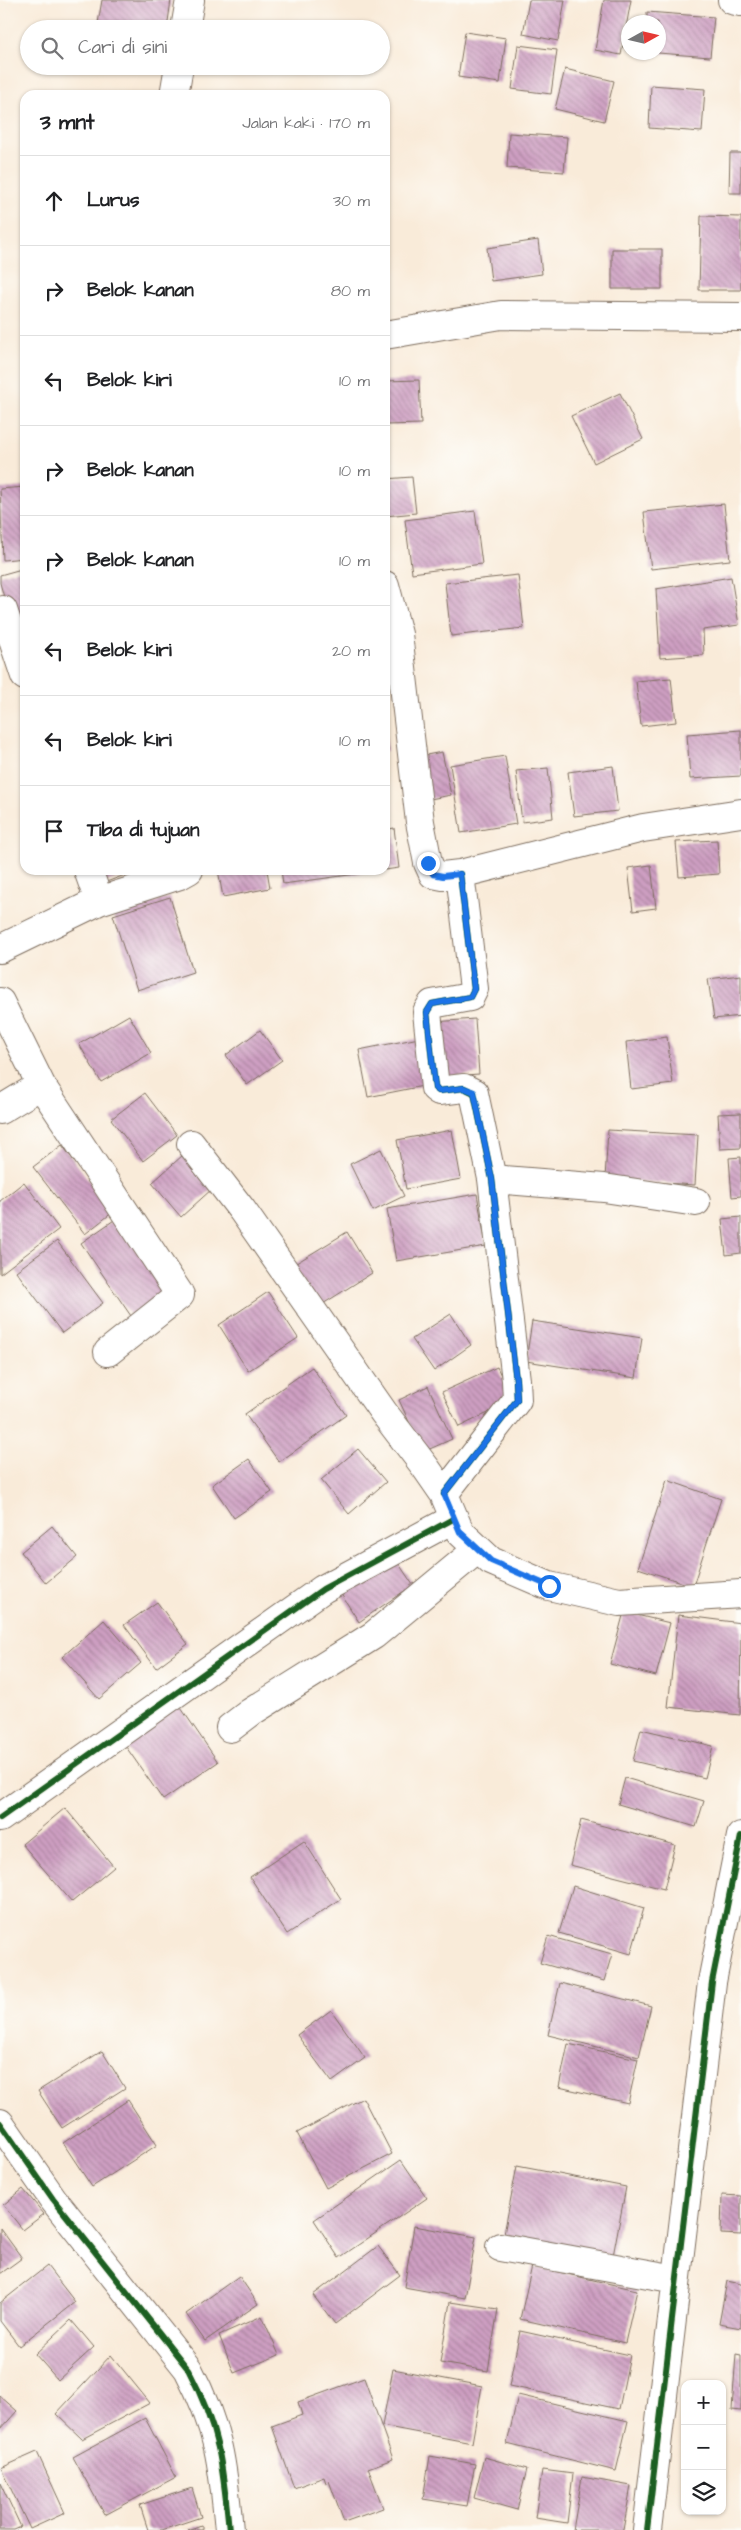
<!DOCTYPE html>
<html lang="id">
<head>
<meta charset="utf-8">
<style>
	body { margin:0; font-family:"Architects Daughter",sans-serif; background:#f6f6f6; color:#202124 }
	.controls { position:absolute; right:15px; bottom:15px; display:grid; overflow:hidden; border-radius:10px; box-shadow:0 1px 4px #0004 }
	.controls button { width:45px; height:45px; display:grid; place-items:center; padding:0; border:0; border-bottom:1px solid #e0e0e0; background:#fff; color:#202124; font:25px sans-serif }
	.compass { position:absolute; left:621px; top:15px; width:45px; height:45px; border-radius:50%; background:#fff; box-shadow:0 1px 4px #0004; rotate:82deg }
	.stop { position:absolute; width:15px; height:15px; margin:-11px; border:4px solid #1a73e8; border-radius:50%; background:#fff }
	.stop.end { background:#1a73e8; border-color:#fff; box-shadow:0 1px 5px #0008 }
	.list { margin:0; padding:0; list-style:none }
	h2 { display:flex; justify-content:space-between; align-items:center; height:65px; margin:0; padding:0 20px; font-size:21px }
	h2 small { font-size:16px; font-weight:400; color:#757577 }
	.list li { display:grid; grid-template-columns:32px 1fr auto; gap:15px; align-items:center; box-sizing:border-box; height:90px; padding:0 20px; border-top:1px solid #e0e0e0 }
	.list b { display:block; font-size:19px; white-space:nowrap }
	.list em { font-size:16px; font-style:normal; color:#757577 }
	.icon { flex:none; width:28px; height:28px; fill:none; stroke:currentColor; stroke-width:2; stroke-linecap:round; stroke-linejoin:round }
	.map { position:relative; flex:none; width:741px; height:2530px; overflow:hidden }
	.search { position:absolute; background:#fff; box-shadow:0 1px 4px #0004; left:20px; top:20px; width:370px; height:55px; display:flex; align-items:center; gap:12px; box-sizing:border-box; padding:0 18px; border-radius:28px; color:#757577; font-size:19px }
	.panel { position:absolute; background:#fff; box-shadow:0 1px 4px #0004; left:20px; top:90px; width:370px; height:785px; border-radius:15px }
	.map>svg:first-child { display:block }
	.building { fill:url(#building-back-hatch) }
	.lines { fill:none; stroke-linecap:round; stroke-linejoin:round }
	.minor-casing { stroke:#7e6e5f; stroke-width:30 }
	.minor { stroke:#fff; stroke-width:28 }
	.cycleway-casing { stroke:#fdfcf7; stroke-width:9 }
	.cycleway { stroke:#1b5e20; stroke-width:6 }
	.route { stroke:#1a73e8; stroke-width:6 }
</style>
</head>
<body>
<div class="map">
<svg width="741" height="2530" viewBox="0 0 741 2530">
	<defs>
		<pattern id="building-back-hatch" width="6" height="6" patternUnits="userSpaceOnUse" patternTransform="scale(1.25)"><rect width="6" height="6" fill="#ce9fc2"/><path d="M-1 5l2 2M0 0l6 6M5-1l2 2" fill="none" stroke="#a8829d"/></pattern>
	</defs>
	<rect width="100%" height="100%" fill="#fdfcf7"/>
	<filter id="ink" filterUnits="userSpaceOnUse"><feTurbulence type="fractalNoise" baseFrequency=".02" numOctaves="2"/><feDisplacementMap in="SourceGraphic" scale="10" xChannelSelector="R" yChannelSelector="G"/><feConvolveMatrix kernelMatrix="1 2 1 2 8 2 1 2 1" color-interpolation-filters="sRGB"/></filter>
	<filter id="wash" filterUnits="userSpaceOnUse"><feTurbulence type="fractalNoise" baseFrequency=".0096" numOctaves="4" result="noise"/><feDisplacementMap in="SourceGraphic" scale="20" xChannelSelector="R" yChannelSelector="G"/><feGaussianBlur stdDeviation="1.12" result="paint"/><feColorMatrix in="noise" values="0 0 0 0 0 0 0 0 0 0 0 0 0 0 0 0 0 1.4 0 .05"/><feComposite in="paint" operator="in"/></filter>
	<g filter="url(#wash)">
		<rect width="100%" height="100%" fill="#f9ebd9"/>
		<g id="blocks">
			<path class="building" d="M102 0H171L167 29H97Z
				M529 0H565L558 41 523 34Z
				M604 0H631L621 55 595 50Z
				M647 12 714 17 710 57 658 53V22H647Z
				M465 32 506 38 500 83 458 77Z
				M518 45 557 50 551 94 512 89Z
				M565 69 614 81 604 121 555 109Z
				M651 85 705 89 702 132 649 128Z
				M509 133 567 137 564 172 507 168Z
				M730 153H741V193H729Z
				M701 216 741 217V290H699Z
				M538 240 542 274 491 281 487 248Z
				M612 249H662V289H612Z
				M419 380 421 424 385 425V381Z
				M620 393 643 439 594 463 571 416Z
				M412 477 416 513 385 516V479Z
				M25 487V558L3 560 0 489Z
				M724 504 730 560 651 569 644 512Z
				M475 511 482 564 412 573 405 520Z
				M25 568V630L14 633 0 583V575Z
				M518 575 524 628 451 636 445 583Z
				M731 577 739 625 703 630 704 655 660 658 656 589Z
				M671 678 676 722 641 726 636 681Z
				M741 730V776L690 779 687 734Z
				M385 734 388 751H385Z
				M442 752 451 795 425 800 416 757Z
				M505 756 516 824 461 833 450 765Z
				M613 766 618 811 574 816 568 772Z
				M548 768 553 818 522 822 516 771Z
				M394 828 399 868 385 870V830Z
				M717 840 719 874 679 877 676 842Z
				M651 865 656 908 633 911 628 868Z
				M96 870H138L101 884Z
				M218 870H267L270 888 223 897Z
				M281 870H378V871L283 884Z
				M170 897 193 972 137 990 113 915Z
				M741 975V1016L714 1019 708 979Z
				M129 1015 151 1053 101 1082 79 1044Z
				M475 1019 479 1074 438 1077 434 1022Z
				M260 1030 282 1060 247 1085 226 1055Z
				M667 1037 673 1084 631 1089 626 1042Z
				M419 1038 428 1085 368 1097 359 1050Z
				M145 1093 177 1135 143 1161 111 1119Z
				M741 1113V1148L720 1149 718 1114Z
				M452 1130 461 1179 406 1189 397 1140Z
				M608 1130 698 1135 695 1185 605 1179Z
				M62 1145 113 1212 85 1234 33 1167Z
				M381 1149 404 1196 373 1211 350 1164Z
				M183 1155 212 1189 181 1217 152 1183Z
				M741 1157V1196L732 1197 729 1158Z
				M24 1182 59 1229 0 1274V1201Z
				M477 1194 486 1246 396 1261 387 1209Z
				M741 1217V1253L726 1255 722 1219Z
				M117 1218 167 1292 131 1316 81 1243Z
				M347 1232 372 1273 318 1307 293 1265Z
				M57 1241 103 1303 62 1333 16 1271Z
				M268 1292 298 1338 248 1371 219 1325Z
				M451 1314 471 1345 434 1371 412 1339Z
				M532 1321 642 1338 636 1378 526 1361Z
				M312 1367 346 1415 279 1462 245 1414Z
				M497 1367 513 1401 459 1427 442 1392Z
				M428 1386 452 1439 423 1452 399 1400Z
				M358 1449 386 1482 349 1514 321 1480Z
				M249 1459 272 1492 234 1518 212 1485Z
				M667 1480 721 1499 693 1586 638 1568Z
				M52 1526 77 1557 46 1583 21 1552Z
				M393 1555 413 1585 359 1622 339 1591Z
				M157 1602 188 1644 156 1668 124 1625Z
				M624 1612 670 1623 656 1676 610 1664Z
				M678 1615 741 1623 740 1715 668 1707Z
				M104 1620 141 1663 99 1699 62 1657Z
				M179 1705 218 1762 163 1800 124 1744Z
				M641 1729 713 1746 705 1778 633 1761Z
				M625 1778 704 1801 696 1827 618 1804Z
				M65 1808 114 1867 72 1902 22 1844Z
				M581 1820 675 1845 664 1889 570 1865Z
				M304 1841 341 1899 287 1934 250 1877Z
				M573 1886 644 1908 631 1954 559 1933Z
				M548 1936 612 1954 604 1981 540 1963Z
				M560 1983 651 2006 639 2057 548 2035Z
				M331 2010 365 2058 332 2082 297 2035Z
				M568 2044 638 2059 628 2103 559 2087Z
				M102 2051 125 2088 62 2128 38 2091Z
				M363 2098 392 2154 326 2188 297 2133Z
				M128 2100 157 2145 92 2187 63 2143Z
				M401 2160 427 2198 339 2258 314 2220Z
				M517 2166 626 2187 613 2256 504 2234Z
				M23 2189 44 2214 23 2230 3 2205Z
				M722 2195 741 2196V2235L721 2234Z
				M414 2226 476 2237 465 2298 404 2287Z
				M0 2228 22 2258 0 2274Z
				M378 2246 400 2275 335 2324 313 2295Z
				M47 2266 75 2302 19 2346 0 2321V2303Z
				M532 2266 637 2290 625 2343 520 2319Z
				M239 2276 258 2304 205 2341 186 2314Z
				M727 2281 741 2284V2328L719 2324Z
				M450 2302 498 2309 488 2371 440 2363Z
				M262 2316 279 2355 234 2373 219 2335Z
				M71 2320 94 2347 58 2380 35 2354Z
				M520 2331 630 2355 619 2409 509 2386Z
				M736 2354 741 2355V2411L732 2410Z
				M111 2355 150 2403 82 2439 56 2414Z
				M393 2369 482 2386 472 2443 382 2426Z
				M364 2378 393 2459 368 2468 383 2508 344 2522 329 2481 326 2483 324 2477 294 2488 272 2426 302 2415 298 2402Z
				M518 2395 628 2421 616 2471 507 2444Z
				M0 2396 17 2411 0 2430Z
				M145 2418 176 2477 105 2515 73 2457Z
				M37 2452 65 2513 30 2529 1 2468Z
				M430 2456 475 2464 467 2506 423 2499Z
				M484 2457 527 2469 517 2510 474 2498Z
				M542 2470 573 2474 567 2523 535 2518Z
				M582 2477 631 2486 623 2530H573Z
				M0 2482 21 2527 14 2530H0Z
				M192 2488 201 2517 162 2530H148L140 2505Z
				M201 2525 203 2530H188Z"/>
		</g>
	</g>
	<g filter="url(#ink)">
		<use href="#blocks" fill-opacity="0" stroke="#7e6e5f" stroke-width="1"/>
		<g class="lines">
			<g class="minor-casing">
				<path id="minor" d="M732 0 741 2
					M185 29 190 0
					M174 95 179 66
					M385 335 501 315 741 317
					M385 585 398 634 420 822 428 863 433 874 443 876 460 874 643 828 741 813
					M3 610 25 676
					M99 901 180 875 189 870
					M0 949 99 901 88 870
					M0 1002 41 1085 180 1295 108 1352
					M0 1110 41 1085
					M191 1144 242 1210 384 1413 426 1468 444 1494 460 1532 491 1561 549 1586 619 1602 741 1594
					M492 1179 604 1188 696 1202
					M444 1494 517 1400 516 1380 492 1179 474 1093 464 1088 439 1091 435 1088 427 1012 432 1004 470 997 474 989 460 874
					M230 1728 251 1712 374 1635 478 1549
					M0 1818 323 1589 453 1519
					M0 2123 53 2199 188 2369C219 2428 223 2465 229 2530
					M500 2247 676 2279
					M647 2530 712 1982 741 1836"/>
			</g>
			<use href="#minor" class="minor"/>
			<g class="cycleway-casing">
				<path id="cycleway" d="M444 1494 517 1400 516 1380 492 1179 474 1093 464 1088 439 1091 435 1088 427 1012 432 1004 470 997 474 989 460 874
					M0 1818 323 1589 453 1519
					M0 2123 53 2199 188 2369C219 2428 223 2465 229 2530
					M647 2530 712 1982 741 1836"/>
			</g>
			<use href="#cycleway" class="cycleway"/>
		</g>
	</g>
	<g class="lines" filter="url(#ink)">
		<path class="route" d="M428 863 433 874 443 876 460 874 474 989 470 997 432 1004 427 1012 435 1088 439 1091 464 1088 474 1092 492 1179 516 1380 517 1400 444 1494 460 1532 491 1561 549 1586"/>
	</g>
</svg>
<div class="controls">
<button>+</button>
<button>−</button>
<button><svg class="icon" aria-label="layers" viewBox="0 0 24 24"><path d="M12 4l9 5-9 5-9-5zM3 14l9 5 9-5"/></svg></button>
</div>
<svg class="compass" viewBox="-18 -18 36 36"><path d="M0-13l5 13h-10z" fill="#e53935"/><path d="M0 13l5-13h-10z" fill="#757577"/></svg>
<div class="stop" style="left:549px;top:1586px"></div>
<div class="stop end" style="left:428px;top:863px"></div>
<div class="search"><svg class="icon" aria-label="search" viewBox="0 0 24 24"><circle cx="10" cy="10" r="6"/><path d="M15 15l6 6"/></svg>Cari di sini</div>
<section class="panel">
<h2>3 mnt<small>Jalan kaki · 170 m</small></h2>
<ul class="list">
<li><svg class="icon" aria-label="ahead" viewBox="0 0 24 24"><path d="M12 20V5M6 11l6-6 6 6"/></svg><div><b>Lurus</b></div><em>30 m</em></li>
<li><svg class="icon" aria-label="right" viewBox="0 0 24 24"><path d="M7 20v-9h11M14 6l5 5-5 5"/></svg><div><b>Belok kanan</b></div><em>80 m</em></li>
<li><svg class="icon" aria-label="left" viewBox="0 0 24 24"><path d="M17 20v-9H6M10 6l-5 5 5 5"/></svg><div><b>Belok kiri</b></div><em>10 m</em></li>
<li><svg class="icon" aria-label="right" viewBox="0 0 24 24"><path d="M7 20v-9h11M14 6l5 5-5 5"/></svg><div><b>Belok kanan</b></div><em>10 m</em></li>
<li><svg class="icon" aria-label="right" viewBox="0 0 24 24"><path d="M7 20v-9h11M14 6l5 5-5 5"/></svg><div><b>Belok kanan</b></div><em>10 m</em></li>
<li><svg class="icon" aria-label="left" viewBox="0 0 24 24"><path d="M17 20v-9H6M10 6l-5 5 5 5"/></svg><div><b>Belok kiri</b></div><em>20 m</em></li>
<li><svg class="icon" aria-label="left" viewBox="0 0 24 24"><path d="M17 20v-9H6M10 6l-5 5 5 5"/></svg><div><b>Belok kiri</b></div><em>10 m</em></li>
<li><svg class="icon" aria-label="arrive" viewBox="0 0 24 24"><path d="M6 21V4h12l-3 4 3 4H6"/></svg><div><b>Tiba di tujuan</b></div></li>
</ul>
</section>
</div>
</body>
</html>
